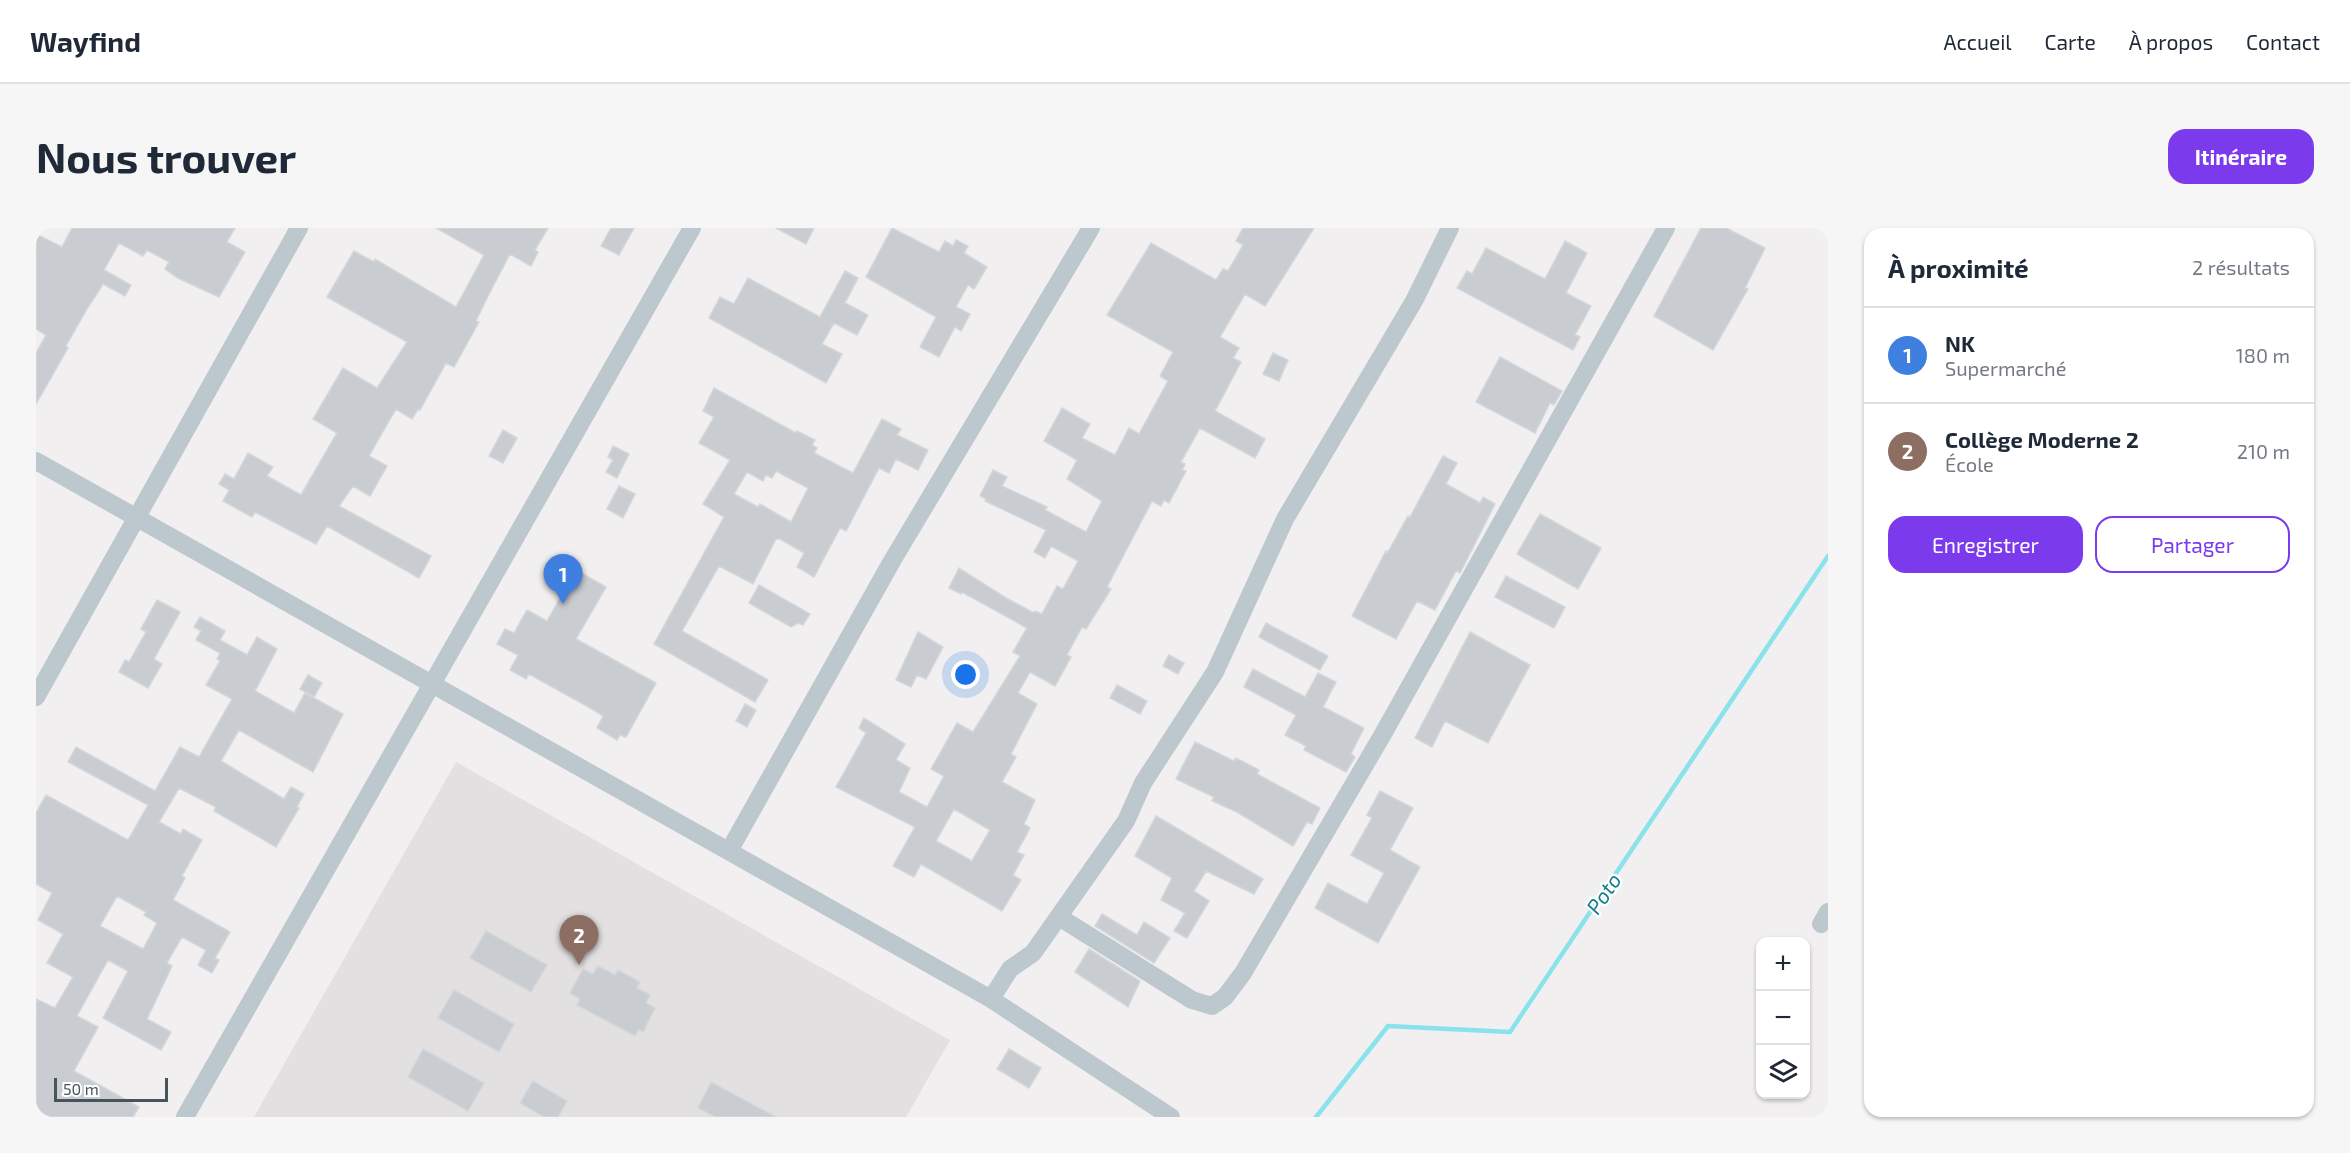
<!DOCTYPE html>
<html lang="fr">
<head>
<meta charset="utf-8">
<style>
	body { margin:0; font-family:"Exo 2",sans-serif; background:#f6f6f7; color:#1f2937 }
	.controls { position:absolute; right:18px; bottom:18px; display:grid; overflow:hidden; border-radius:12px; box-shadow:0 2px 4px #0004 }
	.controls button { width:54px; height:54px; display:grid; place-items:center; padding:0; border:0; border-bottom:2px solid #e0e1e3; background:#fff; color:#1f2937; font:30px sans-serif }
	.scale { position:absolute; left:18px; bottom:15px; width:114px; box-sizing:border-box; padding-left:6px; border:3px solid #47545c; border-top:0; font-size:16px; line-height:21px; white-space:nowrap; color:#47545c; -webkit-text-stroke:4px #fff; paint-order:stroke }
	.you { position:absolute; left:930px; top:447px; width:21px; height:21px; margin:-15px; border:4px solid #fff; border-radius:50%; background:#1a73e8; box-shadow:0 0 0 9px #1a73e833 }
	.badge { display:grid; place-items:center; width:39px; height:39px; border-radius:50%; background:#7c3aed; color:#fff; font-size:20px; font-weight:700 }
	.pin { position:absolute; translate:-50% -50px; filter:drop-shadow(0 2px 3px #0008) }
	.pin::after { content:''; position:absolute; top:32px; width:21px; height:18px; background:inherit; clip-path:polygon(0 0,100% 0,50% 100%) }
	.list { margin:0; padding:0; list-style:none }
	h2 { display:flex; justify-content:space-between; align-items:center; height:78px; margin:0; padding:0 24px; font-size:26px }
	h2 small { font-size:20px; font-weight:400; color:#747a83 }
	.list li { display:grid; grid-template-columns:39px 1fr auto; gap:18px; align-items:center; box-sizing:border-box; height:96px; padding:0 24px; border-top:2px solid #e0e1e3 }
	.list b { display:block; font-size:22px; white-space:nowrap }
	.list p { margin:0; font-size:20px; white-space:nowrap; color:#747a83 }
	.list em { font-size:20px; font-style:normal; color:#747a83 }
	.actions { display:flex; gap:12px; padding:18px 24px }
	.actions a { flex:1; padding:14px 0; border:2px solid #7c3aed; border-radius:18px; text-align:center; font-size:21px; color:#7c3aed }
	.actions .main { background:#7c3aed; color:#fff }
	.icon { flex:none; width:33px; height:33px; fill:none; stroke:currentColor; stroke-width:2; stroke-linecap:round; stroke-linejoin:round }
	.map { position:relative; flex:none; width:1792px; height:889px; overflow:hidden; border-radius:18px }
	header { display:flex; align-items:center; gap:36px; box-sizing:border-box; height:84px; padding:0 30px; background:#fff; border-bottom:2px solid #e0e1e3 }
	header strong { font-size:28px }
	nav { display:flex; gap:33px; margin-inline-start:auto; font-size:21px }
	.intro { display:flex; align-items:center; justify-content:space-between; box-sizing:border-box; height:144px; padding:0 36px }
	h1 { margin:0; font-size:42px }
	.button { padding:15px 27px; border-radius:18px; background:#7c3aed; color:#fff; font-size:21px; font-weight:700 }
	main { display:flex; gap:36px; padding:0 36px }
	aside { flex:1; background:#fff; border-radius:18px; box-shadow:0 2px 4px #0004 }
	.map>svg:first-child { display:block }
	.education { fill:#e2e0e1 }
	.lines { fill:none; stroke-linecap:round; stroke-linejoin:round }
	.stream { stroke:#8ae2eb; stroke-width:4.5 }
	.building { fill:#c9ccd1; stroke:#d3d6da; stroke-width:1.5; fill-rule:evenodd }
	.minor { stroke:#bdc8ce; stroke-width:18 }
	.labels { text-anchor:middle; dominant-baseline:central; stroke-width:4.5; stroke-linejoin:round; paint-order:stroke }
	.water-label { font-size:21px; font-style:italic; fill:#0e7f8b; stroke:#fff }
</style>
</head>
<body>
<header>
<strong>Wayfind</strong>
<nav><a>Accueil</a><a>Carte</a><a>À propos</a><a>Contact</a></nav>
</header>
<div class="intro"><h1>Nous trouver</h1><a class="button">Itinéraire</a></div>
<main>
<div class="map">
<svg width="1792" height="889" viewBox="0 0 1792 889">
	<rect width="100%" height="100%" fill="#f1efef"/>
	<path class="education" d="M420 534 914 812 870 889H218Z"/>
	<g class="lines">
		<path class="stream" d="M1280 889 1352 798 1474 804 1792 328"/>
	</g>
	<path class="building" d="M36 0H199L191 14 209 24 183 69 142 50 129 41 133 34 111 22 107 28 83 15 68 42 95 57 89 68 67 56 51 81 30 118 32 120 0 176V125L10 107 0 101V6L26 19Z
		M400 0H512L499 22 502 24 495 38 474 26 452 68 440 93 443 94 418 139 410 135 384 182 382 181 376 191 360 181 333 228 351 238 334 268 317 258 303 278 395 328 383 350 291 298 280 316 219 284 216 289 187 273 193 262 183 256 189 246 198 251 212 225 237 239 231 248 265 267 301 205 277 191 307 140 341 160 371 114 291 69 318 23 338 34 339 31 420 79 448 27Z
		M575 0H598L583 27 565 18Z
		M740 0H778L770 16Z
		M856 0 903 24 909 13 917 18 920 12 932 18 928 25 951 39 938 61 932 57 920 79 934 86 925 103 919 99 903 129 884 119 900 89 830 49Z
		M1207 0H1278L1229 78 1209 66 1184 109 1203 120 1197 130 1205 134 1179 183 1229 211 1219 230 1164 200 1145 234 1149 236 1146 242 1150 243 1133 275 1128 272 1125 278 1116 273 1071 359 1075 361 1050 401 1046 399 1031 427 1035 429 1019 458 994 444 982 465 1001 476 975 526 980 529 966 554 999 572 988 596 994 600 981 624 988 627 977 647 985 652 966 683 885 636 878 649 857 638 879 599 800 559 830 505 823 500 828 490 869 516 860 532 874 540 863 564 891 579 908 548 895 541 921 495 937 504 984 428 977 424 991 400 926 364 925 366 913 360 923 340 970 370 998 385 999 383 1006 386 1021 358 1027 361 1042 333 1015 318 1009 330 998 324 1010 302 949 273 950 271 944 268 957 242 971 249 966 258 1011 279 1009 282 1050 304 1066 273 1031 251 1041 232 1008 213 1026 180 1054 196 1046 210 1079 227 1093 200 1103 206 1132 153 1124 148 1137 124 1071 87 1115 15 1180 52 1187 41 1192 43 1207 17 1200 13ZM918 581 954 602 936 633 900 613Z
		M1665 0H1690L1729 20 1709 60 1712 61 1677 122 1618 88Z
		M1529 13 1551 25 1530 65 1555 78 1539 107 1544 109 1537 122 1421 60 1431 43 1436 46 1450 20 1509 51Z
		M809 43 822 50 809 75 832 87 821 107 798 95 786 116 806 126 790 155 673 90 684 69 698 76 712 50 784 89Z
		M1237 125 1252 132 1243 153 1227 146Z
		M1464 129 1526 163 1518 177 1514 175 1499 205 1440 174Z
		M678 160 760 205 761 203 779 212 776 217 781 220 778 225 817 245 846 191 865 201 861 207 892 222 882 242 860 231 853 245 843 240 810 303 804 300 778 349 761 339 768 325 744 311H740L717 356 683 338 646 403 732 452 719 474 618 416 688 289 667 276 694 232 663 215 678 189 667 183ZM740 243 772 260 755 294 724 276 722 279 698 266 711 244 727 253 730 247 736 250Z
		M467 202 481 210 467 235 453 228Z
		M577 218 593 226 581 250 570 244 577 232 572 229Z
		M1407 228 1421 235 1410 256 1444 275 1447 269 1459 276 1424 345 1420 343 1399 382 1381 373 1360 411 1316 388 1350 323 1352 324 1372 288 1374 289Z
		M583 258 599 266 587 290 571 281Z
		M1504 286 1565 320 1542 361 1481 326Z
		M540 342 570 359 540 411 620 455 590 509 584 507 581 512 561 500 567 488 556 481 493 446 490 451 474 442 482 427 461 416 469 401 478 405 491 382 511 393Z
		M1470 348 1529 379 1518 400 1459 369Z
		M723 357 774 386 767 397 762 395 755 399 713 375Z
		M121 372 144 384 118 431 126 436 112 460 83 444 89 432 93 434 110 404 105 401Z
		M164 389 189 403 184 412 211 427 221 409 241 421 219 463 258 485 269 465 307 486 277 544 203 502 185 533 248 571 255 559 268 566 261 579 263 580 240 619 178 583 180 579 143 560 123 594 145 606 147 601 166 612 146 648 149 650 137 672 194 704 179 730 183 732 176 745 162 737 170 722 146 709 131 735 136 738 111 791 135 804 125 822 67 790 92 743 72 732 41 788 62 799 38 843 103 879 97 889H7L0 885V771L19 780 37 749 11 735 27 706 2 692 16 665 0 656V585L10 567 92 612 112 577 32 534 40 519 119 563 144 519 163 529 196 471 170 457 184 433 181 431 184 425 160 412 165 403 158 399ZM81 668 110 684 108 687 121 695 107 721 64 698Z
		M1230 395 1292 428 1284 442 1223 409Z
		M882 404 907 419 890 451 881 447 875 459 860 452Z
		M1434 404 1494 437 1452 515 1409 493 1396 519 1379 510Z
		M1133 427 1148 435 1142 446 1127 438Z
		M1217 441 1269 469 1282 445 1300 454 1287 479 1328 500 1315 526 1319 529 1310 544 1268 522 1270 518 1249 507 1260 487 1208 459Z
		M272 447 286 455 278 469 264 461Z
		M1081 457 1111 473 1104 486 1074 470Z
		M709 476 720 482 711 499 700 493Z
		M1159 514 1198 533 1200 530 1223 542 1221 546 1284 580 1276 596 1271 594 1257 618 1201 584 1176 573 1178 569 1140 551Z
		M1344 563 1377 580 1354 622 1384 639 1342 715 1279 680 1292 655 1331 676 1348 645 1315 627 1336 590 1331 587Z
		M1120 588 1227 651 1218 666 1170 643 1158 663 1173 673 1151 710 1138 703 1149 685 1125 672 1136 650 1099 628Z
		M1066 686 1101 707 1108 694 1134 710 1118 735 1059 698Z
		M450 703 511 737 495 764 434 730Z
		M1053 721 1104 753 1092 779 1039 744Z
		M562 738 579 747 582 742 604 754 601 760 614 767 610 775 619 780 607 804 603 801 599 808 541 777 544 771 534 765 547 741 557 746Z
		M418 762 478 796 463 824 402 790Z
		M387 821 448 855 432 883 372 849Z
		M973 821 1005 840 993 860 961 841Z
		M497 853 531 873 522 889H508L484 875Z
		M675 854 740 889H679L662 880Z"/>
	<g class="lines">
		<path class="minor" d="M0 233 955 771 1135 889
			M0 469 263 0
			M693 623 856 333 1055 0
			M1023 689 1156 772 1176 778 1189 769 1207 745 1347 506 1630 0
			M1785 696 1792 684
			M955 771 974 741 997 725 1090 593 1107 555 1179 444 1249 291 1378 73 1414 0
			M149 889 656 0"/>
	</g>
	<g class="labels">
		<g class="water-label">
			<text transform="translate(1567 665) rotate(-56)">Poto</text>
		</g>
	</g>
</svg>
<div class="controls">
<button>+</button>
<button>−</button>
<button><svg class="icon" aria-label="layers" viewBox="0 0 24 24"><path d="M12 4l9 5-9 5-9-5zM3 14l9 5 9-5"/></svg></button>
</div>
<div class="scale">50 m</div>
<div class="you"></div>
<div class="pin badge" style="left:527px;top:376px;background:#3f7fe0">1</div>
<div class="pin badge" style="left:543px;top:737px;background:#8d6e63">2</div>
</div>
<aside>
<h2>À proximité<small>2 résultats</small></h2>
<ul class="list">
<li><span class="badge" style="background:#3f7fe0">1</span><div><b>NK</b><p>Supermarché</p></div><em>180 m</em></li>
<li><span class="badge" style="background:#8d6e63">2</span><div><b>Collège Moderne 2</b><p>École</p></div><em>210 m</em></li>
</ul>
<div class="actions"><a class="main">Enregistrer</a><a>Partager</a></div>
</aside>
</main>
</body>
</html>
